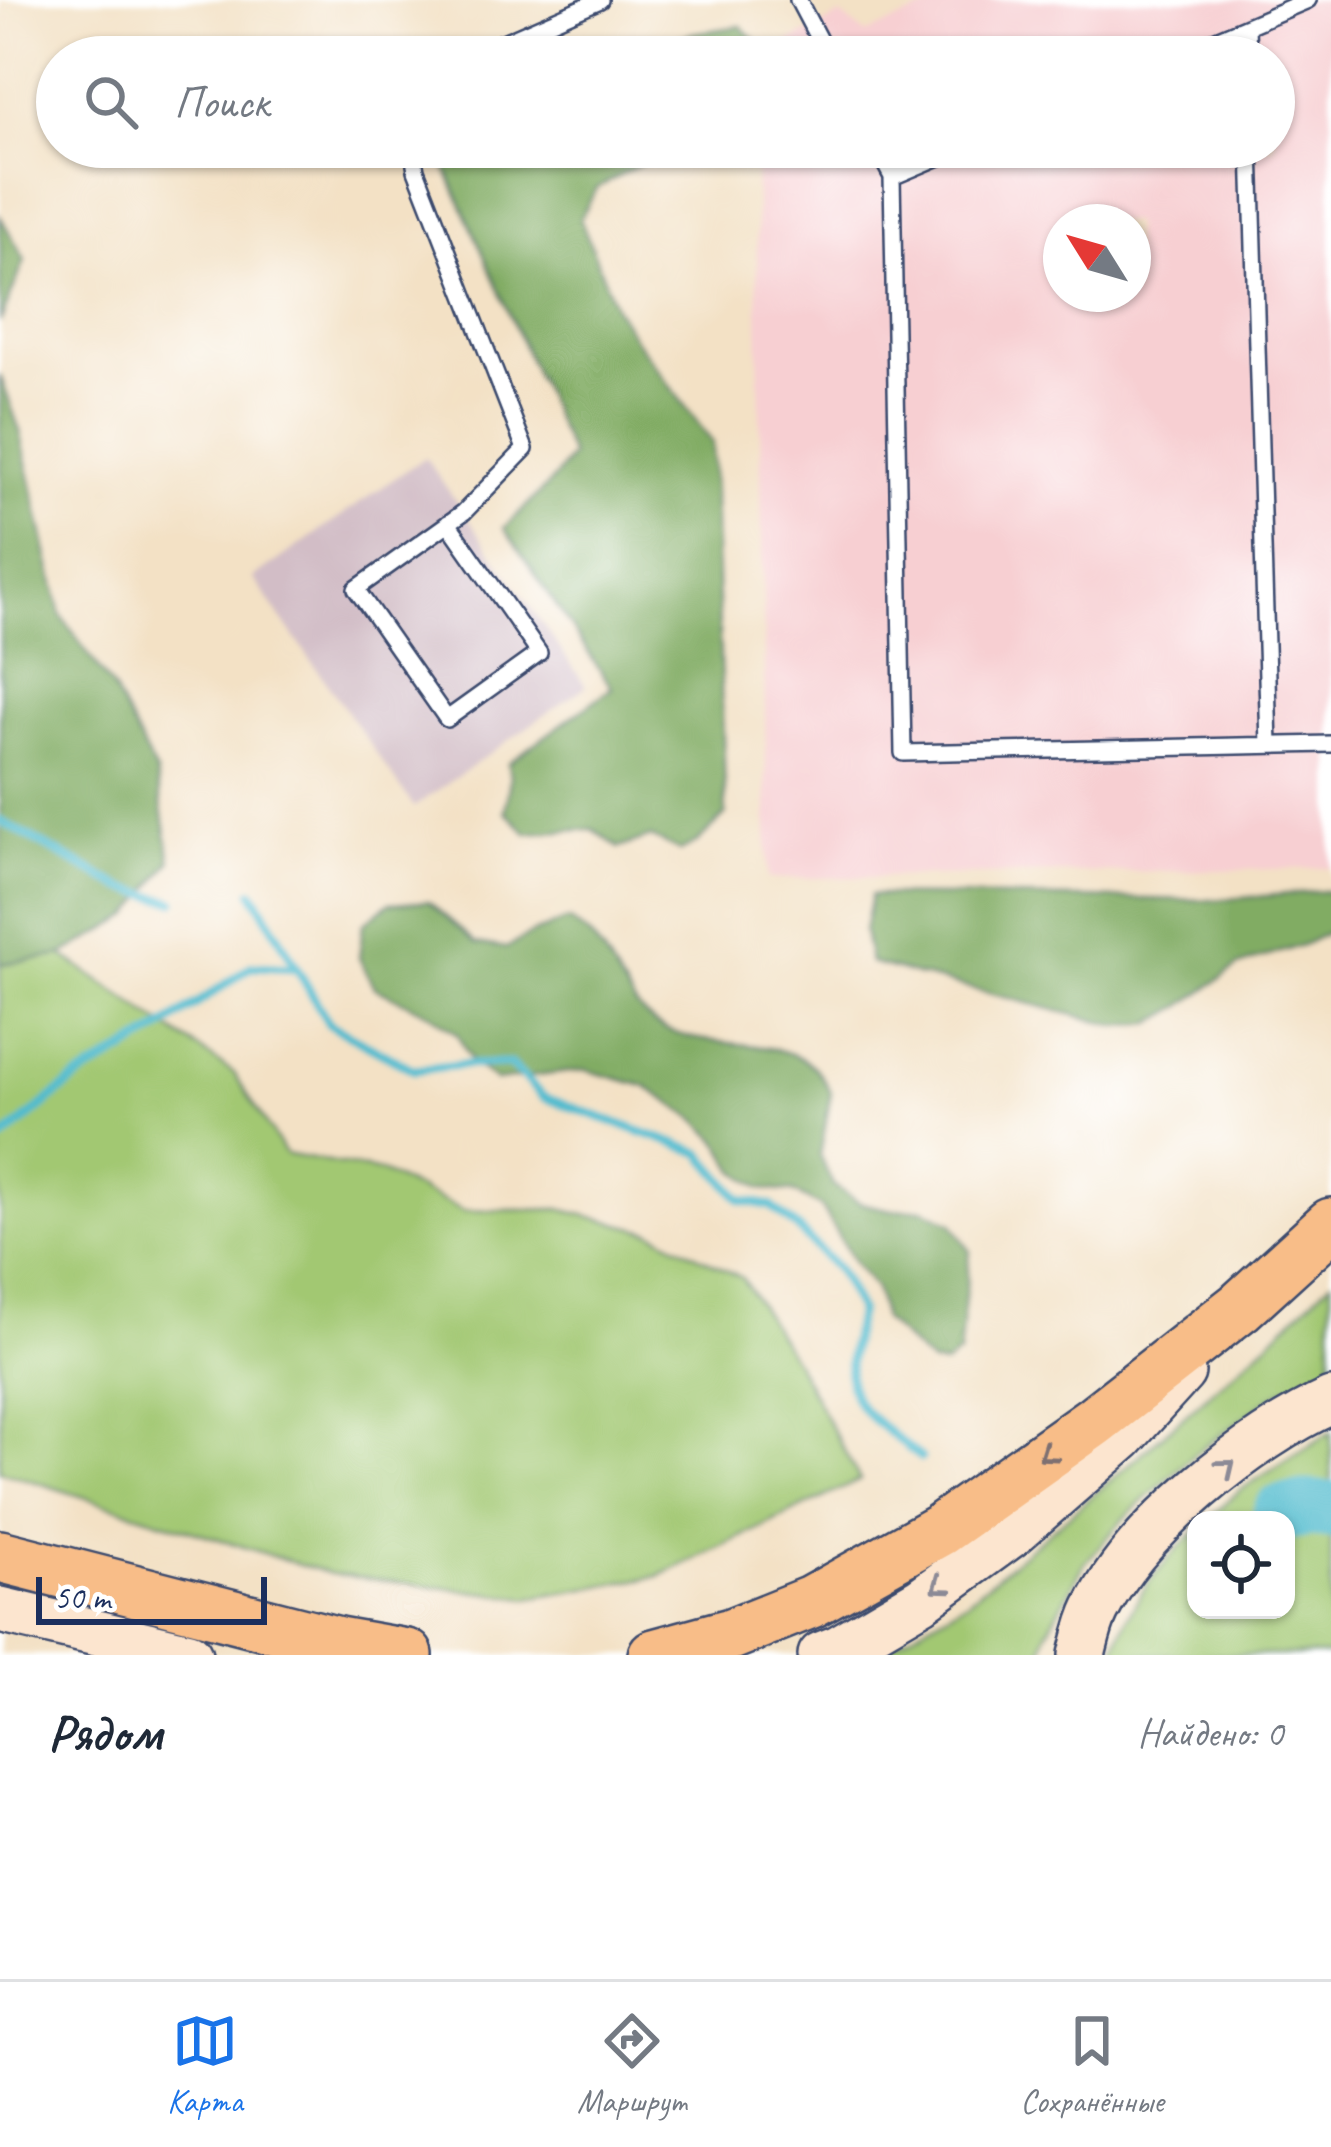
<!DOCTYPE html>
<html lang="ru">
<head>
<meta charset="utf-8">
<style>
	body { margin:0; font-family:Caveat,sans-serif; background:#f2f2f3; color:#1f2937 }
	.controls { position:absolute; right:36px; bottom:36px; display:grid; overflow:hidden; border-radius:24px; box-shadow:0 3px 9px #0004 }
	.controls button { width:108px; height:108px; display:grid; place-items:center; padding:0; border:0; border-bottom:3px solid #e0e1e3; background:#fff; color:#1f2937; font:60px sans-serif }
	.compass { position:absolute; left:1043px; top:204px; width:108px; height:108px; border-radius:50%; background:#fff; box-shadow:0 3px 9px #0004; rotate:307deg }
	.scale { position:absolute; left:36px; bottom:30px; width:231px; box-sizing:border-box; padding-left:12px; border:6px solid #1b2f5e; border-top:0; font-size:33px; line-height:42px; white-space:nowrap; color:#1b2f5e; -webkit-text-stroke:9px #fff; paint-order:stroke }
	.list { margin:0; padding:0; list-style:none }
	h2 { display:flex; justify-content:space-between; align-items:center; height:156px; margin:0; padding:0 48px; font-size:51px }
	h2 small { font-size:39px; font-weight:400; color:#747a83 }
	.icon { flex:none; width:66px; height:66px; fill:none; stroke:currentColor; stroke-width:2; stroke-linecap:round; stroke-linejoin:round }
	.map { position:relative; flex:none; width:1331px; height:1655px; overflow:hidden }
	.search { position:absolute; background:#fff; box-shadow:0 3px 9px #0004; left:36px; right:36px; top:36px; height:132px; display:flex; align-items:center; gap:30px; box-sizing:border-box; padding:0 42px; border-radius:66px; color:#747a83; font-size:45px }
	.sheet { height:324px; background:#fff }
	nav { display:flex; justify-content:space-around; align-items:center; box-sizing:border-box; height:168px; border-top:3px solid #e0e1e3; background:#fff; font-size:33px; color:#747a83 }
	nav a { display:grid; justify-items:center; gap:6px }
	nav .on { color:#1a73e8 }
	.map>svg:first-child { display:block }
	.built { fill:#f7cfd2; fill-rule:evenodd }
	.industrial { fill:#d2bdc6 }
	.green { fill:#a2c872; stroke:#5e7c68; stroke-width:3 }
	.forest { fill:#81ac64; stroke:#4e6e61; stroke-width:3 }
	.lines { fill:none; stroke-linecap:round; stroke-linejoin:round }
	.stream { stroke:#51bbce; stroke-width:9 }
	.river { stroke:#51bbce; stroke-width:57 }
	.service-casing { stroke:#3b4a6d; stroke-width:20 }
	.secondary-casing { stroke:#3b4a6d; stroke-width:50 }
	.trunk-casing { stroke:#3b4a6d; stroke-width:56 }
	.service { stroke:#fff; stroke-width:15 }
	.secondary { stroke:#fce5cf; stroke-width:45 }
	.trunk { stroke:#f8bd88; stroke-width:51 }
	.oneway { stroke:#7e6f71 }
	.oneway2 { stroke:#8c8a96 }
</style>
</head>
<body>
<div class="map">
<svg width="1331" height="1655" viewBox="0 0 1331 1655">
	<rect width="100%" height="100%" fill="#fff"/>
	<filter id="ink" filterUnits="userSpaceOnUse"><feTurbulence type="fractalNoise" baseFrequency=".00833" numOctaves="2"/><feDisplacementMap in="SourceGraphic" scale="24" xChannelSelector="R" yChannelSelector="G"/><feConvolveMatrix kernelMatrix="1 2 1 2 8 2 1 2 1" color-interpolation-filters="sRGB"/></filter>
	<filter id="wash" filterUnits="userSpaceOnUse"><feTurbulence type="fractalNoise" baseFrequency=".004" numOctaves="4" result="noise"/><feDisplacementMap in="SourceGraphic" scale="48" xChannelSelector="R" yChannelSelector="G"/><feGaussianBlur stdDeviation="2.7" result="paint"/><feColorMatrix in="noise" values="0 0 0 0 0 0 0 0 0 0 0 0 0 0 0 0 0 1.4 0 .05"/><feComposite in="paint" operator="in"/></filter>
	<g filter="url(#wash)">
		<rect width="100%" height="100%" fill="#f3e1c5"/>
		<path class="built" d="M946 0H1331V868L768 879 755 147H1274V57H761L841 15 866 34ZM1061 222H1133V294H1061Z"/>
		<path class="industrial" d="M425 457 586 686 414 807 253 578Z"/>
		<path class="green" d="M62 955 234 1073 285 1154 381 1172 464 1211 560 1209 652 1232 742 1278 797 1365 860 1480 659 1576 528 1598 331 1574 0 1471V964Z
			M1331 1281V1367L1279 1392 1195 1454 1125 1518 1085 1563 1047 1632 1041 1655H875L968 1600 1124 1469 1267 1343Z
			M1331 1432V1655H1113C1128 1604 1157 1566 1196 1531V1610H1286V1520H1208L1239 1491Z"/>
		<path class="forest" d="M741 26 773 57H624L694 33Z
			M441 147H672L597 188 580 218 616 309 634 338 712 442 726 814 698 842 680 851 651 837 619 848 593 829 527 833 505 811 510 779 508 763 612 688 504 528 552 481 571 456 439 152Z
			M0 216 25 260 0 322Z
			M0 375 20 431 61 615 113 689 156 773 171 861 130 916 62 955 0 964Z
			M1325 891 1331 893V931L1302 945 1238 966 1182 1006 1152 1023 1118 1026 870 963 864 931 871 895 1215 900Z
			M428 901 476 943 506 948 535 932 569 920C576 926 585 931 591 938 615 963 624 1001 653 1022 698 1054 779 1033 815 1068 821 1075 826 1084 831 1092L820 1156 833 1185 860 1203 892 1210 924 1209 952 1223 970 1251 959 1354 945 1365 931 1364 883 1320 875 1289 855 1264 821 1207 793 1192 761 1189 736 1171 719 1142 697 1120 645 1086 585 1070 496 1081 473 1064 457 1034 432 1015 374 987 359 958 363 924 389 903Z"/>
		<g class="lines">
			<path class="stream" d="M0 821 122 888 174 901
				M253 892 329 1024 414 1070 459 1065 510 1064 543 1097 701 1153 741 1200 771 1206 798 1229 838 1270 859 1311C853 1335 843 1375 855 1398 865 1417 904 1444 921 1458
				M0 1141 73 1081 153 1034 252 966 297 968"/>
			<path class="river" d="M1281 1513 1310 1508 1331 1510"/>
		</g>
	</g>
	<g filter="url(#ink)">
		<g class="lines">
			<g class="service-casing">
				<path id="service" d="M798 0 828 57
					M1247 26 1248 57
					M469 57 600 0
					M1174 57 1308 0
					M412 147 416 170 525 449 464 512 356 589 447 719 539 653 448 523
					M876 147 892 177 903 753 1331 744
					M1251 147 1269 745
					M892 177 963 147"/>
			</g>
			<g class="secondary-casing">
				<path id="secondary" d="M0 1610 189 1655
					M821 1655 839 1648 921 1600 1013 1533 1122 1438 1182 1372
					M1082 1655C1086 1640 1089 1624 1096 1610 1136 1529 1249 1438 1331 1401"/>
			</g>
			<g class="trunk-casing">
				<path id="trunk" d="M0 1556 339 1643 407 1655
					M654 1655 731 1634 811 1602 940 1530 1094 1421 1240 1307 1331 1224"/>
			</g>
			<use href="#service" class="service"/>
			<use href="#secondary" class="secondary"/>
			<use href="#trunk" class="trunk"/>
		</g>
		<defs><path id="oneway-chevron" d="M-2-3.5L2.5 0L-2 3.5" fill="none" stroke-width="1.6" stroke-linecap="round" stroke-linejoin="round" transform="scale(3)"/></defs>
		<use class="oneway" href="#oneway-chevron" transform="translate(1047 1454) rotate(145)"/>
		<g class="oneway2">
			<use href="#oneway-chevron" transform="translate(1227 1467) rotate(-39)"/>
			<use href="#oneway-chevron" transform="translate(940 1586) rotate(144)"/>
		</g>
	</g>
</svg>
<div class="controls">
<button><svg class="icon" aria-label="locate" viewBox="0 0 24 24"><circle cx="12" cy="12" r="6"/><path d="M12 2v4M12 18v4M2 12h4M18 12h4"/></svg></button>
</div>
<svg class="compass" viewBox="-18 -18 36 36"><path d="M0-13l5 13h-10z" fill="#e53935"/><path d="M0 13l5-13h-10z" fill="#747a83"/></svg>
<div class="scale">50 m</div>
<div class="search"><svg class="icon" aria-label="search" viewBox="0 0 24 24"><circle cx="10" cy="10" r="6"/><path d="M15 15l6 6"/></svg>Поиск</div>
</div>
<section class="sheet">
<h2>Рядом<small>Найдено: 0</small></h2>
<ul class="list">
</ul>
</section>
<nav>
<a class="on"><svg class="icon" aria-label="map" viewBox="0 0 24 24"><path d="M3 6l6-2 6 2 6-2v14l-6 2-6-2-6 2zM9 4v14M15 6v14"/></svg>Карта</a>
<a><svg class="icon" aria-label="directions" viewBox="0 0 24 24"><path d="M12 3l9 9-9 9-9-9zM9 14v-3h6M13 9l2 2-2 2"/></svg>Маршрут</a>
<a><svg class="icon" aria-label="saved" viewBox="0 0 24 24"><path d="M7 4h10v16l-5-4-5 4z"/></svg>Сохранённые</a>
</nav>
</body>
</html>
